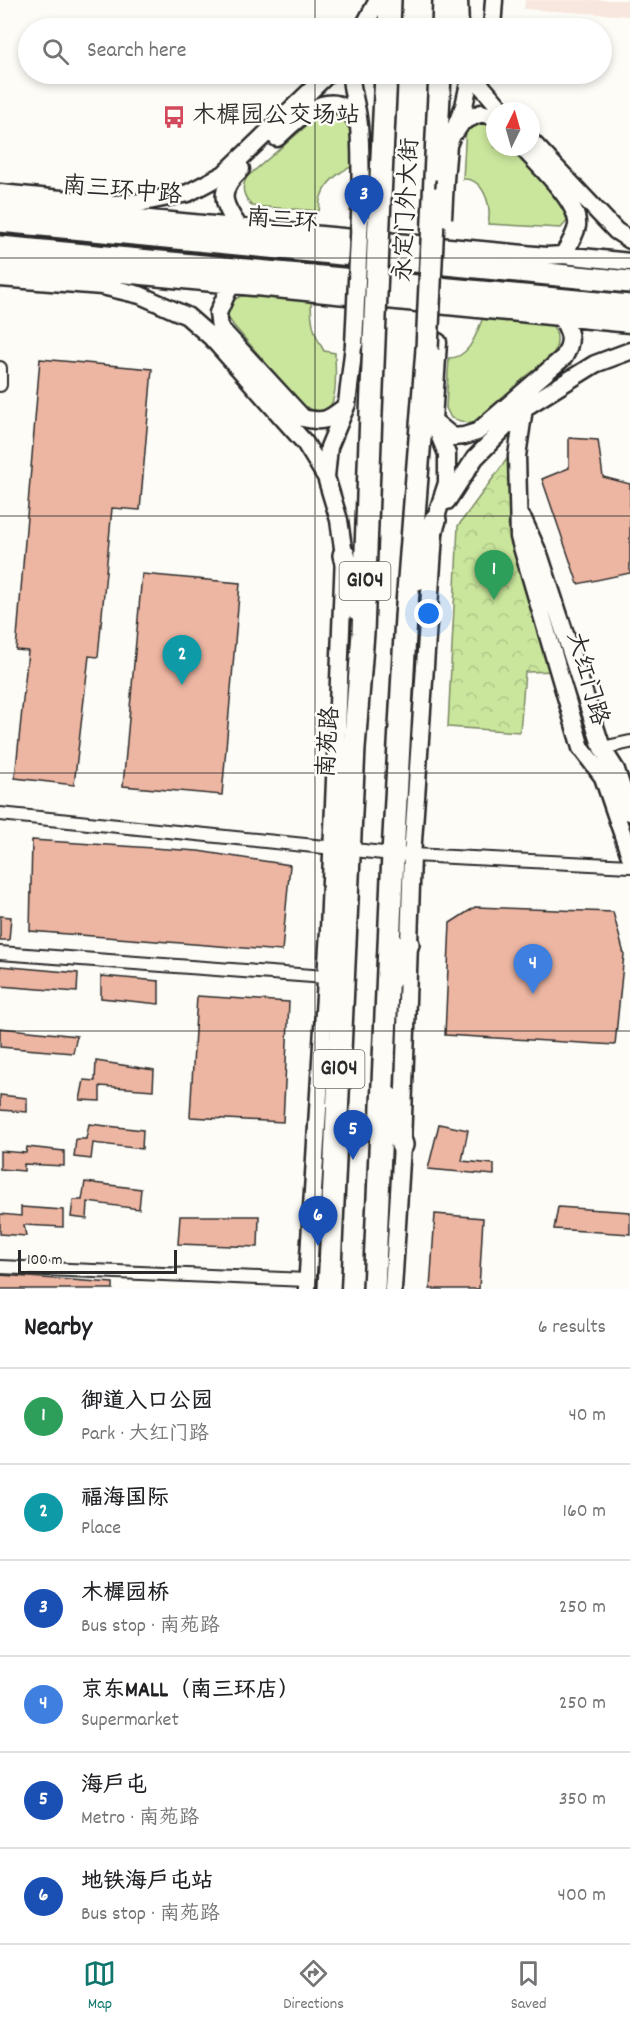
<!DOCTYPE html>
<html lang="en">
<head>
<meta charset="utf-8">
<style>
	body { margin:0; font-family:Dekko,"LXGW WenKai TC",sans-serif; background:#f2f2f2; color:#202124 }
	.compass { position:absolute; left:486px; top:102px; width:54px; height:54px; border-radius:50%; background:#fff; box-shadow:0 3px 9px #0003; rotate:5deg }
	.scale { position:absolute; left:18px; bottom:15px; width:159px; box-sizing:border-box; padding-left:6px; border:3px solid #2b2b2b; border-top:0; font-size:16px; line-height:21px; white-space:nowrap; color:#2b2b2b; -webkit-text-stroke:4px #fdfcf7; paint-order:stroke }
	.you { position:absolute; left:429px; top:614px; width:21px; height:21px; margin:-15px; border:4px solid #fff; border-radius:50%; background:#1a73e8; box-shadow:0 0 0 9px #1a73e833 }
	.badge { display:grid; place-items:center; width:39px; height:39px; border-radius:50%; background:#0f766e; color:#fff; font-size:20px; font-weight:700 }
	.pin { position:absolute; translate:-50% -50px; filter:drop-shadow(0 2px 3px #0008) }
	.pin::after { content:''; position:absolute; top:32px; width:21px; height:18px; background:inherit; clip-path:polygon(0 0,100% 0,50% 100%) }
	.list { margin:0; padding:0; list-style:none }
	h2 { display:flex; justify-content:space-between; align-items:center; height:78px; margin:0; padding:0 24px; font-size:26px }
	h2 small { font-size:20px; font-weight:400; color:#757577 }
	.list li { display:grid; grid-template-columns:39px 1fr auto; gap:18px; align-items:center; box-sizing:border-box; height:96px; padding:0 24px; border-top:2px solid #e0e0e0 }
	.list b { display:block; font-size:22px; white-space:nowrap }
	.list p { margin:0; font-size:20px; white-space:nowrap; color:#757577 }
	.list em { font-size:20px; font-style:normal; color:#757577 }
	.icon { flex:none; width:33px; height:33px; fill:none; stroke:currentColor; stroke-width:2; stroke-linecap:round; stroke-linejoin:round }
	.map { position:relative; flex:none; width:630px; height:1289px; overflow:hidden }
	.search { position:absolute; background:#fff; box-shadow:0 3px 9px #0003; left:18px; right:18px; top:18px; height:66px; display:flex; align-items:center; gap:15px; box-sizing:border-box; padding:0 21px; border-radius:33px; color:#757577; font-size:22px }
	.sheet { height:654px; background:#fff }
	nav { display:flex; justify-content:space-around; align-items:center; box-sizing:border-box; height:84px; border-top:2px solid #e0e0e0; background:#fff; font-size:16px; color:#757577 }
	nav a { display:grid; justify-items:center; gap:3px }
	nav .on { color:#0f766e }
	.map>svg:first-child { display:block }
	.built { fill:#f8e7de }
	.grass { fill:#cae69c; stroke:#7a8864; stroke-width:1.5 }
	.forest { fill:url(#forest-crowns); stroke:#7a8864; stroke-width:1.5 }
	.building { fill:#edb6a2; stroke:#2b2b2b; stroke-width:1.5 }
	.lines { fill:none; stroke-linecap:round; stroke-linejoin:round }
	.street-casing { stroke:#2b2b2b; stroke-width:16 }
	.secondary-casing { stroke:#2b2b2b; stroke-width:21 }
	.highway-casing { stroke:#2b2b2b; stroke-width:26 }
	.street { stroke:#fdfcf7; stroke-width:12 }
	.secondary { stroke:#fdfcf7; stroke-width:16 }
	.highway { stroke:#fdfcf7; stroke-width:21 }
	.secondary-bridge-casing { stroke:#2b2b2b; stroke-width:21; stroke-linecap:butt }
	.highway-bridge-casing { stroke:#2b2b2b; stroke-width:26; stroke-linecap:butt }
	.secondary-bridge { stroke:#fdfcf7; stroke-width:16 }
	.highway-bridge { stroke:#fdfcf7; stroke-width:21 }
	.grid { fill:none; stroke:#2b2b2b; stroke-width:1.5; stroke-opacity:0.55 }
	.labels { text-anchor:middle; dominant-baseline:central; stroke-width:5; stroke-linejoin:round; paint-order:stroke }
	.shield { fill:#fdfcf7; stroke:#6a6a68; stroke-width:1.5 }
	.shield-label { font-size:22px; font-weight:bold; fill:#2b2b2b }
	.poi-label { font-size:24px; fill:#2b2b2b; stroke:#fdfcf7; text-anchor:start }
	.street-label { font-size:24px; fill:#2b2b2b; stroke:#fdfcf7 }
</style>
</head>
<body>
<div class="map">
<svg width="630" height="1289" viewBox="0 0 630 1289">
	<defs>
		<pattern id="forest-crowns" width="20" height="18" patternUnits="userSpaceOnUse" patternTransform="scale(1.5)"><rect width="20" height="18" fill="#cae69c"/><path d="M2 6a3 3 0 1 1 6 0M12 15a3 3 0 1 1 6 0" fill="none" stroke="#aec587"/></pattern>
	</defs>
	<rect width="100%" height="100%" fill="#fdfcf7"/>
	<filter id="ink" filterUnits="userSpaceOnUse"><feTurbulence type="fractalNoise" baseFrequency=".0167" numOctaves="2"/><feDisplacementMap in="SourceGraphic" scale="12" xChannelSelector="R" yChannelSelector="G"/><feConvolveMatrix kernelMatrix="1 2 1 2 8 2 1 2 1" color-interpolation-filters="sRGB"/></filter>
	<g filter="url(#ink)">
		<path class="built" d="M525 0H630V16L524 9Z"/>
		<path class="grass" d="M325 110 351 112 357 166C343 167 325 183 321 197 319 201 320 207 319 211L252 206C244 197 240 188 247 177Z
			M478 117 495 122V147H518L568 203 569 219 561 228 488 224C492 206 484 178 463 179L466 126Z
			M241 296 311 300C311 322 313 332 324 351L335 353C335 377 343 429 302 405L234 326 227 316 230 302Z
			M481 317 551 323C558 333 559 341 554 353L476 422 467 423 451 418 446 408 449 358C469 358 476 335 482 320Z"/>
		<path class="forest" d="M507 459 512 468 508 530 558 671 525 672 520 732 448 727 458 526Z"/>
		<path class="building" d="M40 359 152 369 140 510 112 508 98 657 89 656 74 785 15 778 28 651 16 650Z
			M569 438 598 440 603 477 630 484V573L578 584 542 479 569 468Z
			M142 574 240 583 222 795 123 786Z
			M32 840 198 851 290 865 282 951 30 931Z
			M475 907 613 912 624 954 615 1045 445 1035 450 923Z
			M0 916 11 917 9 940H0Z
			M0 966 78 973 77 992 0 986Z
			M101 976 159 981V1004L101 998Z
			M197 996 289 1002 283 1122 190 1117Z
			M0 1028 77 1036 73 1053 0 1047Z
			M96 1061 154 1070 153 1090 100 1086V1101L80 1100 84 1080 95 1081Z
			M0 1095 27 1098V1112L0 1110Z
			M89 1124 143 1130 142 1149 93 1143 91 1159 74 1157 76 1139H86Z
			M439 1124 468 1130 462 1161 494 1164V1175L428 1169Z
			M27 1147 64 1151V1166L24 1164V1171L0 1169V1151L26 1153Z
			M85 1182 141 1189 139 1209 88 1202 87 1219 71 1217 73 1200H82Z
			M21 1207 63 1210V1227L24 1225 26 1236 0 1234V1214L21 1216Z
			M558 1207 630 1212V1234L554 1229Z
			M435 1214 483 1218 479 1289H430Z
			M180 1216H259L258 1247 178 1244Z
			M0 1275 113 1283V1289H0Z"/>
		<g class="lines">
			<g class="street-casing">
				<path id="street" d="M0 368V385
					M602 748 630 742
					M0 814 393 854 630 866
					M0 953 326 977
					M0 1267 307 1280"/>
			</g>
			<g class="secondary-casing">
				<path id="secondary" d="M459 0 460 28
					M363 28 378 0
					M492 28 494 0
					M351 74C351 92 358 108 359 126 361 148 360 171 361 194
					M471 74 503 111
					M456 131 462 122 481 113 495 117
					M277 138C292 124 322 92 345 108 351 112 355 120 359 126
					M531 141 616 231 630 240
					M522 147C537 164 580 203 577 226 575 236 568 247 563 255
					M445 180 448 145 464 106 471 74
					M0 193 112 204 144 202 188 193 224 174 328 74
					M0 205 546 256 563 255 630 262
					M239 227C222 203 217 191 241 169
					M0 262 630 324
					M0 278 102 286 140 295 187 316 211 337 305 443 326 477 339 520 344 555 329 930 307 1289
					M230 286 218 313 220 328 303 418C325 423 328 420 345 407
					M524 408 517 456 519 537 581 748 603 777 630 856
					M436 423 453 437 464 436 477 432 564 357C574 339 570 333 561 316
					M326 477 329 447 347 404 354 345
					M447 501 475 458 524 408 595 364 630 351
					M523 519 540 557 602 748 616 770 630 812
					M393 1289 402 1145 412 856 435 520 447 483V454L433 420 438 342"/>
			</g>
			<g class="highway-casing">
				<path id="highway" d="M389 28 390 0
					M443 28 444 0
					M380 198 386 74
					M434 198 440 74
					M0 221 630 282
					M0 247 630 306
					M344 555 357 609
					M417 579 435 520
					M390 980 408 944
					M388 1097 402 1145
					M329 1289 354 748 363 633 371 413
					M374 1289 393 854 406 617 427 349"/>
			</g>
			<use href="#street" class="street"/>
			<use href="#secondary" class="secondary"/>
			<use href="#highway" class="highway"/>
			<g class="secondary-bridge-casing">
				<path id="secondary-bridge" d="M443 218 445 180
					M354 345 361 194"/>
			</g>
			<g class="highway-bridge-casing">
				<path id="highway-bridge" d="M427 349 434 198
					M371 413 380 198"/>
			</g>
			<use href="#secondary-bridge" class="secondary-bridge"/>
			<use href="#highway-bridge" class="highway-bridge"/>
		</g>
	</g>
	<path class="grid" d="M315 0V28M315 74V1289M0 258H630M0 516H630M0 773H630M0 1031H630"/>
	<defs>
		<g id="bus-bare" transform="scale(1.8)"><path d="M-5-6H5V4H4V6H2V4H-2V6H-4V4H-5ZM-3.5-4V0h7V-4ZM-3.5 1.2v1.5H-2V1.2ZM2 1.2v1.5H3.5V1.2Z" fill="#d1495b" stroke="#fdfcf7" stroke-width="2.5" paint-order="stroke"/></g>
	</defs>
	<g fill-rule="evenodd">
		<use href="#bus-bare" x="174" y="117"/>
	</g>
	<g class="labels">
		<g class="shield">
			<rect x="339.5" y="562" width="51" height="38" rx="4.5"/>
			<rect x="313.5" y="1050" width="51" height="38" rx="4.5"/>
		</g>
		<g class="shield-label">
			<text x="365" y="581">G104</text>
			<text x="339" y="1069">G104</text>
		</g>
		<g class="poi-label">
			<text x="192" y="117">木樨园公交场站</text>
		</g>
		<g class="street-label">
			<text transform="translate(122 192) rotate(5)">南三环中路</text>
			<text transform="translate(408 210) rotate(-87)">永定门外大街</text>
			<text transform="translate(282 222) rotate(5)">南三环</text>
			<text transform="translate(586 679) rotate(74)">大红门路</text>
			<text transform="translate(330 742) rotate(-86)">南苑路</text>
		</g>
	</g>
</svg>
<svg class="compass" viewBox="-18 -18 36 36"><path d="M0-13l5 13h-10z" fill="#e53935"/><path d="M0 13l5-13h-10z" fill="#757577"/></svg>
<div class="scale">100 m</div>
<div class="you"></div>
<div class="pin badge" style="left:494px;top:600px;background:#2e9e5b">1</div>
<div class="pin badge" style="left:182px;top:685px;background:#0f9aa8">2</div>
<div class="pin badge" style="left:364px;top:225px;background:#1a4fb4">3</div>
<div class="pin badge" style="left:533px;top:994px;background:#3f7fe0">4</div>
<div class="pin badge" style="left:353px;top:1160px;background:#1a4fb4">5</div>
<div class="pin badge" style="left:318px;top:1246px;background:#1a4fb4">6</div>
<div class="search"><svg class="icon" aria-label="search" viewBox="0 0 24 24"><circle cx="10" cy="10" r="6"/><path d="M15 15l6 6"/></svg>Search here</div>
</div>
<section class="sheet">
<h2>Nearby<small>6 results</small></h2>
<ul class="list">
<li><span class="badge" style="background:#2e9e5b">1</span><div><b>御道入口公园</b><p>Park · 大红门路</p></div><em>40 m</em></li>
<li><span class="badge" style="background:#0f9aa8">2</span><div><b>福海国际</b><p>Place</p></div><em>160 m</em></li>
<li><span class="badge" style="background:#1a4fb4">3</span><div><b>木樨园桥</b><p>Bus stop · 南苑路</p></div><em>250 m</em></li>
<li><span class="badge" style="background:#3f7fe0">4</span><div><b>京东MALL（南三环店）</b><p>Supermarket</p></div><em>250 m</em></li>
<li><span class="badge" style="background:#1a4fb4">5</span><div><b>海户屯</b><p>Metro · 南苑路</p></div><em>350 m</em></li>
<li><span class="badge" style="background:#1a4fb4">6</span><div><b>地铁海户屯站</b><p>Bus stop · 南苑路</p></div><em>400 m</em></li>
</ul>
</section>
<nav>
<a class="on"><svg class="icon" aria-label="map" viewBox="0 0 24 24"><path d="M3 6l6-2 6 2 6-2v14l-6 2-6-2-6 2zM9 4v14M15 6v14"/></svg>Map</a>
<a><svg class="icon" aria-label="directions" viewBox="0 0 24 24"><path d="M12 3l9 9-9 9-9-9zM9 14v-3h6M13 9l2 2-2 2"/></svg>Directions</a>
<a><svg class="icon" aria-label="saved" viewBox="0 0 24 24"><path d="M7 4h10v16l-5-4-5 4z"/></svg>Saved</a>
</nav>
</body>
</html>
